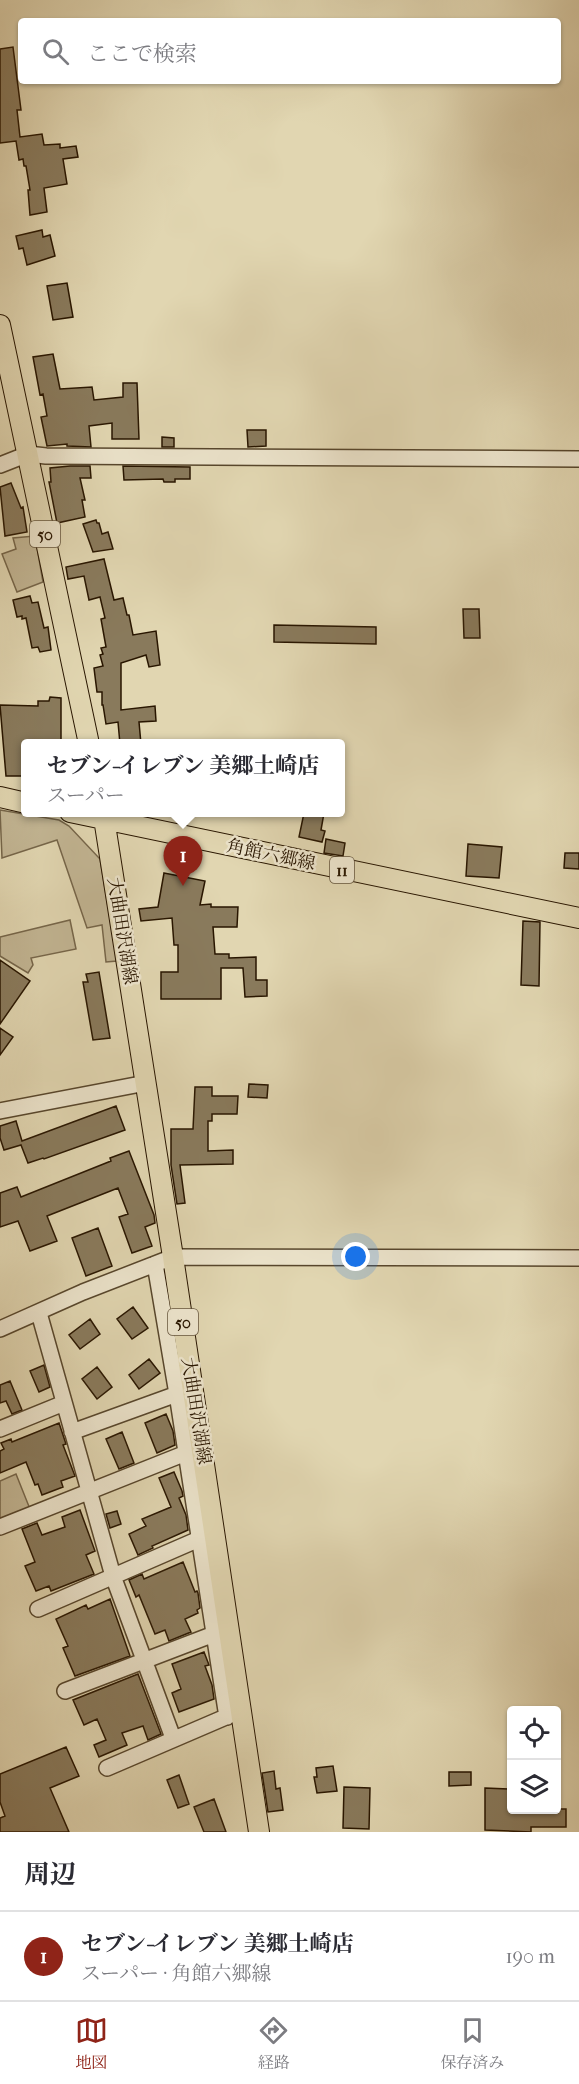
<!DOCTYPE html>
<html lang="ja">
<head>
<meta charset="utf-8">
<style>
	body { margin:0; font-family:"IM FELL French Canon","Noto Serif JP",serif; background:#f7f7f7; color:#2b2b33 }
	.controls { position:absolute; right:18px; bottom:18px; display:grid; overflow:hidden; border-radius:6px; box-shadow:0 2px 4px #0004 }
	.controls button { width:54px; height:54px; display:grid; place-items:center; padding:0; border:0; border-bottom:2px solid #e1e1e2; background:#fff; color:#2b2b33; font:30px sans-serif }
	.you { position:absolute; left:356px; top:1257px; width:21px; height:21px; margin:-15px; border:4px solid #fff; border-radius:50%; background:#1a73e8; box-shadow:0 0 0 9px #1a73e833 }
	.badge { display:grid; place-items:center; width:39px; height:39px; border-radius:50%; background:#8f2418; color:#fff; font-size:20px; font-weight:700 }
	.pin { position:absolute; translate:-50% -50px; filter:drop-shadow(0 2px 3px #0008) }
	.pin::after { content:''; position:absolute; top:32px; width:21px; height:18px; background:inherit; clip-path:polygon(0 0,100% 0,50% 100%) }
	.popup { position:absolute; left:21px; top:739px; width:324px; height:78px; box-sizing:border-box; display:grid; place-content:center; border-radius:6px; background:#fff; filter:drop-shadow(0 2px 4px #0005); font-size:20px; white-space:nowrap; color:#7c7c81 }
	.popup b { font-size:22px; color:#2b2b33 }
	.popup::after { content:''; position:absolute; left:50%; top:100%; margin-left:-12px; border:12px solid transparent; border-top-color:#fff }
	.list { margin:0; padding:0; list-style:none }
	h2 { display:flex; justify-content:space-between; align-items:center; height:78px; margin:0; padding:0 24px; font-size:26px }
	h2 small { font-size:20px; font-weight:400; color:#7c7c81 }
	.list li { display:grid; grid-template-columns:39px 1fr auto; gap:18px; align-items:center; box-sizing:border-box; height:90px; padding:0 24px; border-top:2px solid #e1e1e2 }
	.list b { display:block; font-size:22px; white-space:nowrap }
	.list p { margin:0; font-size:20px; white-space:nowrap; color:#7c7c81 }
	.list em { font-size:20px; font-style:normal; color:#7c7c81 }
	.icon { flex:none; width:33px; height:33px; fill:none; stroke:currentColor; stroke-width:2; stroke-linecap:round; stroke-linejoin:round }
	.map { position:relative; flex:none; width:579px; height:1832px; overflow:hidden }
	.search { position:absolute; background:#fff; box-shadow:0 2px 4px #0004; left:18px; right:18px; top:18px; height:66px; display:flex; align-items:center; gap:15px; box-sizing:border-box; padding:0 21px; border-radius:6px; color:#7c7c81; font-size:22px }
	.sheet { height:168px; background:#fff }
	nav { display:flex; justify-content:space-around; align-items:center; box-sizing:border-box; height:84px; border-top:2px solid #e1e1e2; background:#fff; font-size:16px; color:#7c7c81 }
	nav a { display:grid; justify-items:center; gap:3px }
	nav .on { color:#8f2418 }
	.map>svg:first-child { display:block }
	.green { fill:#c2b593; stroke:#76664a; stroke-width:1.5 }
	.building { fill:#897a5c; stroke:#291600; stroke-width:1.5 }
	.lines { fill:none; stroke-linecap:round; stroke-linejoin:round }
	.minor-casing { stroke:#57462c; stroke-width:18 }
	.major-casing { stroke:#291600; stroke-width:22 }
	.minor { stroke:#ece4cc; stroke-width:15 }
	.major { stroke:#e1d6b1; stroke-width:20 }
	.labels { text-anchor:middle; dominant-baseline:central; stroke-width:5; stroke-linejoin:round; paint-order:stroke }
	.shield { fill:#ece4cc; stroke:#64543d; stroke-width:1.5 }
	.shield-label { font-size:16px; font-weight:bold; fill:#291600 }
	.street-label { font-size:18px; fill:#291600; stroke:#ece4cc }
</style>
</head>
<body>
<div class="map">
<svg width="579" height="1832" viewBox="0 0 579 1832">
	<rect width="100%" height="100%" fill="#e1d6b1"/>
	<filter id="stains"><feTurbulence type="fractalNoise" baseFrequency=".00333" numOctaves="4"/><feColorMatrix values="0 0 0 0 .2 0 0 0 0 .09 0 0 0 0 .02 0 0 0 .5 -.17"/></filter>
	<radialGradient id="worn" r=".72"><stop offset=".6" stop-color="#630" stop-opacity="0"/><stop offset="1" stop-color="#630" stop-opacity=".3"/></radialGradient>
	<path class="green" d="M35 536 43 582 17 592 2 554 16 549 13 538Z
		M0 810 59 820 69 826 100 859 117 961 106 962 102 925 87 928 57 840 2 858Z
		M70 920 76 949 31 958 33 965 28 973 0 956V937Z
		M16 1474 30 1509 0 1521V1481Z"/>
	<path class="building" d="M13 47 21 110H17L20 137 42 134 44 145 60 144V148L76 146 78 157 63 159 67 184 44 188 47 212 30 215 28 190H30L26 166H24L23 159 19 160 16 141 0 143V49Z
		M42 230 43 237 50 235 55 256 27 265 23 248 19 249 16 236Z
		M67 283 73 317 53 320 47 286Z
		M53 354 60 389 92 387 94 400 123 397V383H137L139 439H112V423L89 426 91 447 67 446V444L47 446 41 417 47 416 43 394 40 395 33 357Z
		M247 430H266V446L248 447Z
		M162 437 174 438V447H162Z
		M70 466H90L91 478H80L85 500H82L85 517 57 523 49 482H51L50 468Z
		M123 466 190 467V479H175V482H164L163 479 124 480Z
		M11 483 21 508 23 507 27 532 5 536 0 487Z
		M96 520 97 523H99L102 534 108 532 113 549 93 552 83 524Z
		M104 559 114 600 123 598 127 615H129L133 635 156 631 160 665 149 667 146 655 121 663V710L155 706 156 721 139 722 141 744H120L118 722 106 724 103 705H102V692H97L94 668 103 666 100 655 103 654 101 648 106 647 101 619 105 618 100 597 89 600 84 576 68 579 66 567Z
		M30 596 32 603 38 602 44 628 48 627 51 650 40 652 38 647 32 648 26 618 22 619V616L17 617 13 600Z
		M463 609H479L480 638H464Z
		M274 625 376 627V644L274 642Z
		M50 697 61 698V744H26V776H6L0 705 38 706V701H49Z
		M304 813H324L321 830 325 831 322 842 299 837Z
		M326 839 345 843 343 856 324 853Z
		M468 844 502 847 499 878 466 876Z
		M565 853H579V869L564 868Z
		M164 873 205 881 200 905 211 904V907H238L237 927H213L215 954H229V958L256 957V980H267V996L245 997 243 968H221V999H161V972H178V945H174L172 918 141 921 139 909 158 907Z
		M523 921 540 922 539 986 521 985Z
		M0 960 30 981 0 1024Z
		M99 972 110 1038 93 1040 83 982H88L86 974Z
		M0 1028 13 1037 0 1055Z
		M249 1084 268 1085 267 1098 248 1097Z
		M195 1087H212V1096H238L237 1114H212V1121H208V1151L233 1150V1164L180 1165 185 1203 177 1204 171 1165V1129H193Z
		M116 1106 125 1130 44 1159 43 1158 28 1163 21 1145 4 1150 0 1138V1126L16 1121 22 1141Z
		M129 1151 154 1215 155 1223 145 1227 152 1246 132 1253 119 1217 128 1214 118 1188 47 1216 57 1241 30 1251 18 1221 0 1227V1193L17 1187 21 1197 111 1161 110 1158Z
		M98 1228 112 1266 86 1276 72 1238Z
		M133 1307 148 1328 132 1339 117 1319Z
		M90 1319 100 1334 80 1349 69 1335Z
		M149 1359 160 1373 139 1389 129 1375Z
		M44 1365 50 1387 39 1392 30 1371Z
		M97 1367 112 1387 97 1399 82 1379Z
		M10 1381 22 1410 12 1414 6 1401 0 1403V1385Z
		M166 1414 173 1431 175 1445 157 1453 145 1423Z
		M59 1423 66 1444 63 1445 75 1476 61 1481 63 1487 42 1495 38 1484 35 1485 26 1462 0 1473V1451L4 1449 1 1443 11 1439 12 1442Z
		M122 1432 134 1463 119 1469 106 1439Z
		M174 1472 182 1491 183 1496 179 1498 186 1515 188 1530 152 1546 153 1548 138 1555 129 1534 146 1526 142 1519 171 1507 159 1478Z
		M80 1510 95 1551 86 1555 94 1574 51 1591 49 1586 36 1591 25 1566 35 1562 22 1529 37 1523 42 1535 65 1527 62 1517Z
		M117 1511 121 1524 110 1528 106 1514Z
		M183 1562 195 1592 197 1591 198 1593 200 1608 197 1610 198 1613 185 1619 191 1632 169 1641 165 1630 155 1634 139 1595 136 1597 129 1580 142 1574 144 1579Z
		M110 1599 130 1656 75 1676 63 1648 68 1646 56 1619 86 1605 88 1609Z
		M204 1652 209 1665 205 1666 212 1685 214 1699 179 1712 172 1693 181 1689 172 1664Z
		M138 1674 161 1734 148 1740 143 1726 122 1733 127 1745 99 1757 94 1745 106 1740 97 1719 84 1725 73 1700Z
		M66 1747 79 1776 50 1788 69 1832H0V1818L5 1816 0 1802V1774Z
		M333 1766 337 1791 317 1793 314 1777H317L316 1768Z
		M274 1771 276 1789 280 1788 283 1810 268 1812 262 1773Z
		M449 1772H471V1785L449 1786Z
		M179 1775 189 1804 178 1808 167 1780Z
		M344 1787 370 1788 369 1829 343 1828Z
		M485 1788 508 1789V1809H566V1827H531V1832L485 1830Z
		M214 1799 226 1832H204L194 1807Z"/>
	<g class="lines">
		<g class="minor-casing">
			<path id="minor" d="M0 465 28 454 46 456 579 459
				M0 1111 146 1083
				M155 1264 177 1394 227 1717
				M39 1313 113 1576 173 1738
				M0 1329 83 1292 173 1257 579 1258
				M0 1429 64 1403
				M72 1432 177 1394
				M0 1527 186 1453
				M38 1609 199 1539
				M65 1691 214 1634
				M107 1768 235 1713"/>
		</g>
		<g class="major-casing">
			<path id="major" d="M0 325 89 744
				M0 797 26 803
				M70 812 579 918
				M103 812 173 1257 259 1832"/>
		</g>
		<use href="#minor" class="minor"/>
		<use href="#major" class="major"/>
	</g>
	<g class="labels">
		<g class="shield">
			<rect x="30" y="521" width="30" height="26" rx="4.5"/>
			<rect x="330" y="857" width="24" height="26" rx="4.5"/>
			<rect x="168" y="1309" width="30" height="26" rx="4.5"/>
		</g>
		<g class="shield-label">
			<text x="45" y="534">50</text>
			<text x="342" y="870">11</text>
			<text x="183" y="1322">50</text>
		</g>
		<g class="street-label">
			<text transform="translate(271 855) rotate(12)">角館六郷線</text>
			<text transform="translate(122 931) rotate(81)">大曲田沢湖線</text>
			<text transform="translate(196 1411) rotate(81)">大曲田沢湖線</text>
		</g>
	</g>
	<rect width="100%" height="100%" filter="url(#stains)"/>
	<rect width="100%" height="100%" fill="url(#worn)"/>
</svg>
<div class="controls">
<button><svg class="icon" aria-label="locate" viewBox="0 0 24 24"><circle cx="12" cy="12" r="6"/><path d="M12 2v4M12 18v4M2 12h4M18 12h4"/></svg></button>
<button><svg class="icon" aria-label="layers" viewBox="0 0 24 24"><path d="M12 4l9 5-9 5-9-5zM3 14l9 5 9-5"/></svg></button>
</div>
<div class="you"></div>
<div class="pin badge" style="left:183px;top:886px">1</div>
<div class="popup"><b>セブン-イレブン 美郷土崎店</b>スーパー</div>
<div class="search"><svg class="icon" aria-label="search" viewBox="0 0 24 24"><circle cx="10" cy="10" r="6"/><path d="M15 15l6 6"/></svg>ここで検索</div>
</div>
<section class="sheet">
<h2>周辺<small></small></h2>
<ul class="list">
<li><span class="badge">1</span><div><b>セブン-イレブン 美郷土崎店</b><p>スーパー · 角館六郷線</p></div><em>190 m</em></li>
</ul>
</section>
<nav>
<a class="on"><svg class="icon" aria-label="map" viewBox="0 0 24 24"><path d="M3 6l6-2 6 2 6-2v14l-6 2-6-2-6 2zM9 4v14M15 6v14"/></svg>地図</a>
<a><svg class="icon" aria-label="directions" viewBox="0 0 24 24"><path d="M12 3l9 9-9 9-9-9zM9 14v-3h6M13 9l2 2-2 2"/></svg>経路</a>
<a><svg class="icon" aria-label="saved" viewBox="0 0 24 24"><path d="M7 4h10v16l-5-4-5 4z"/></svg>保存済み</a>
</nav>
</body>
</html>
